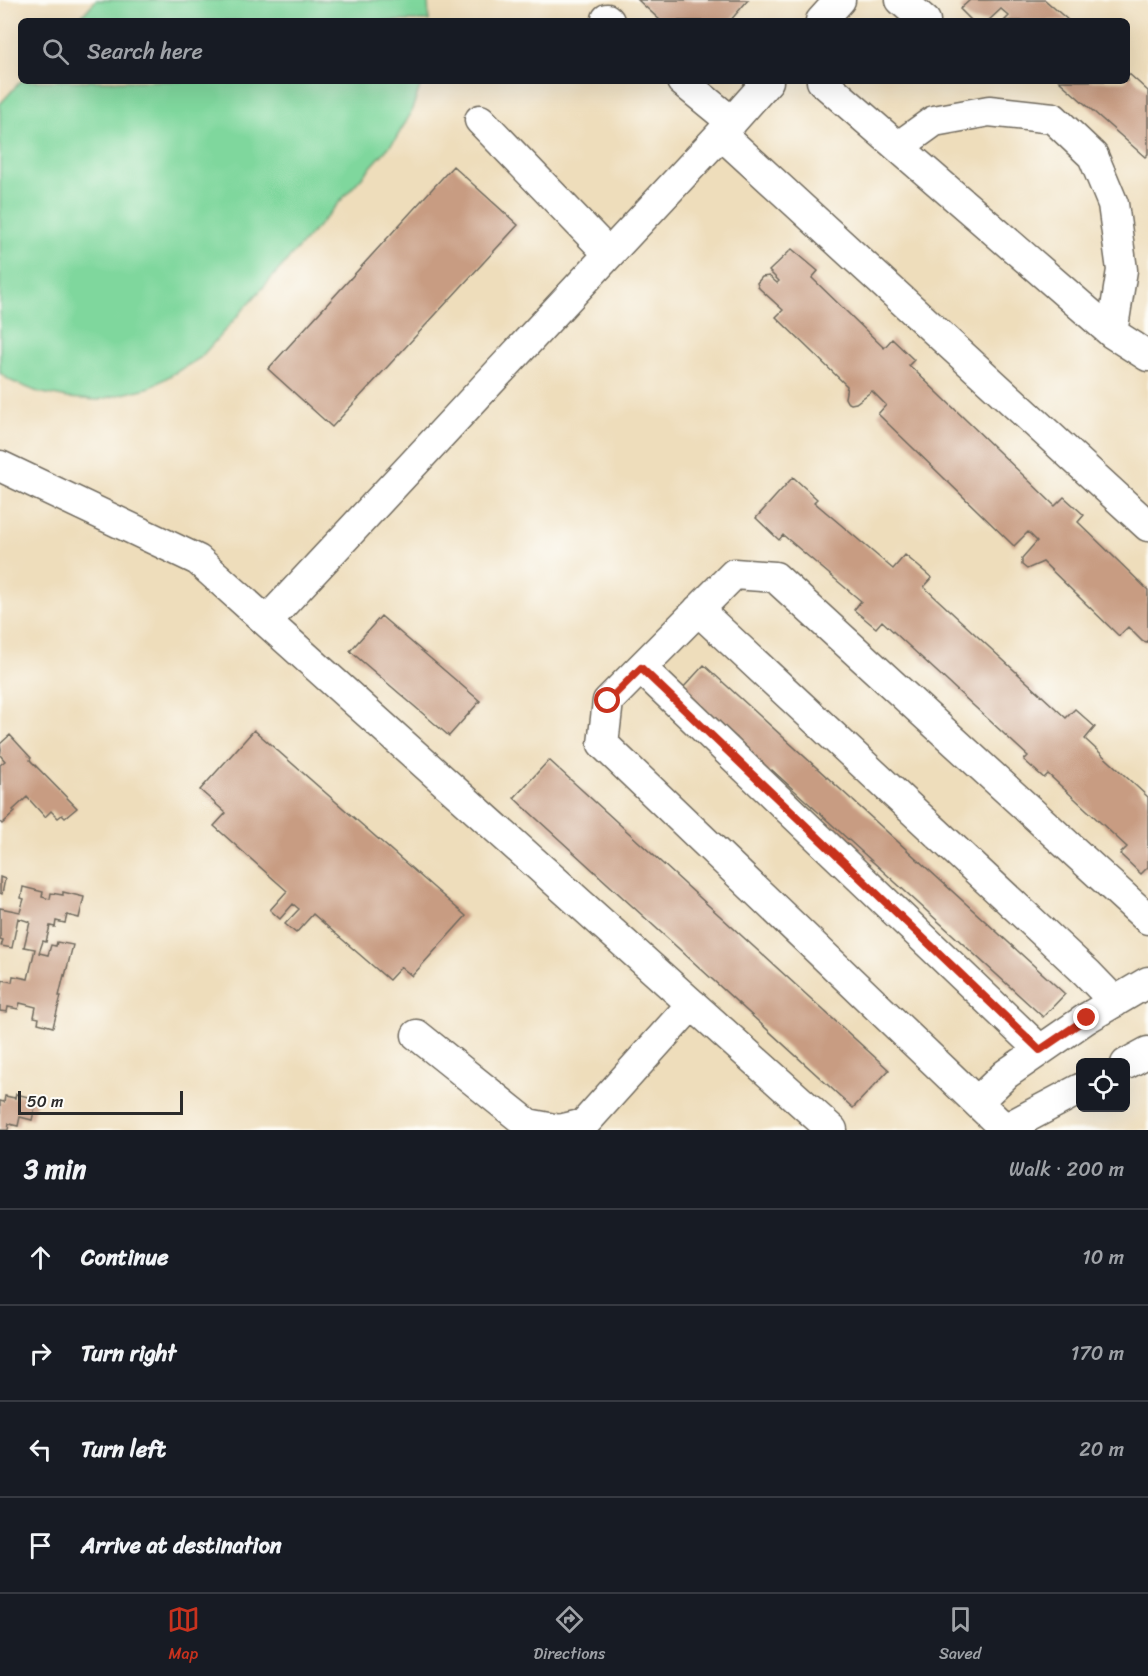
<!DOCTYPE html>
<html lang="en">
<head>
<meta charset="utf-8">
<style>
	body { margin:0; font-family:Sriracha,sans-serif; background:#20242c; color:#f1f3f6 }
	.controls { position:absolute; right:18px; bottom:18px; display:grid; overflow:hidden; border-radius:9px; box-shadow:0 6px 24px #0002 }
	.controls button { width:54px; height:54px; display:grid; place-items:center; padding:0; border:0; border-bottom:2px solid #363941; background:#171b24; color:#f1f3f6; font:30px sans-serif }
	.scale { position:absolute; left:18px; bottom:15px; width:165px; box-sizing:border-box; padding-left:6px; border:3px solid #2b2b2b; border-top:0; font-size:16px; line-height:21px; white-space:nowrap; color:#2b2b2b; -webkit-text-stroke:4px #fdfcf7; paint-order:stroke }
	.stop { position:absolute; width:18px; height:18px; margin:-14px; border:4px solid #c8321e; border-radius:50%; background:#fff }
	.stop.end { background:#c8321e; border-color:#fff; box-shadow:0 2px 6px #0008 }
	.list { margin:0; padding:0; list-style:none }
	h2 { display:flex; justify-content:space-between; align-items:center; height:78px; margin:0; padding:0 24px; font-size:26px }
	h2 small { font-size:20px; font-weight:400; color:#9ea1a6 }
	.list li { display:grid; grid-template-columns:39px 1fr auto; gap:18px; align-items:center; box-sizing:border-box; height:96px; padding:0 24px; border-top:2px solid #363941 }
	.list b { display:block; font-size:22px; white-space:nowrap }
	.list em { font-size:20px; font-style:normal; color:#9ea1a6 }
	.icon { flex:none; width:33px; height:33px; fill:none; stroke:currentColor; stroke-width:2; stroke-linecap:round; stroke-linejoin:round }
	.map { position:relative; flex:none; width:1148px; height:1130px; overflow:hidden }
	.search { position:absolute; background:#171b24; box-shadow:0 6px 24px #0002; left:18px; right:18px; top:18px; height:66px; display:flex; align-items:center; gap:15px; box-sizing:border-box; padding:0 21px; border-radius:9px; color:#9ea1a6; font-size:22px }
	.sheet { height:462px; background:#171b24 }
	nav { display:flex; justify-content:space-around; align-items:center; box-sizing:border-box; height:84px; border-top:2px solid #363941; background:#171b24; font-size:16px; color:#9ea1a6 }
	nav a { display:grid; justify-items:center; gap:3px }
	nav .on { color:#c8321e }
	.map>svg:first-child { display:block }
	.green { fill:#7fd79d; stroke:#558164; stroke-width:1.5 }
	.building { fill:#c89c82 }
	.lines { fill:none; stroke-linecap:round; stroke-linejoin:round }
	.minor-casing { stroke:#6f695d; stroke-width:33 }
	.minor { stroke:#fff; stroke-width:30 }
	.route { stroke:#c8321e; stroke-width:8 }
</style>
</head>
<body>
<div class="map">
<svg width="1148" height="1130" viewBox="0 0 1148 1130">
	<rect width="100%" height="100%" fill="#fdfcf7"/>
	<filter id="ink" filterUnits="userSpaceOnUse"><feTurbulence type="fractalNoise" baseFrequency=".0167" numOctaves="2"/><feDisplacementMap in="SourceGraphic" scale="12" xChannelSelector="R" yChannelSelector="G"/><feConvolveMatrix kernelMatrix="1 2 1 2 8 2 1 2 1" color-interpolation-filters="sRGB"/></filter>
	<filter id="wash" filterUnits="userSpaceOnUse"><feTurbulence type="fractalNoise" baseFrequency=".008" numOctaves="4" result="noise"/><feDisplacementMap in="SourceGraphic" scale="24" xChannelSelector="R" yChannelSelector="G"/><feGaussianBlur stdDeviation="1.35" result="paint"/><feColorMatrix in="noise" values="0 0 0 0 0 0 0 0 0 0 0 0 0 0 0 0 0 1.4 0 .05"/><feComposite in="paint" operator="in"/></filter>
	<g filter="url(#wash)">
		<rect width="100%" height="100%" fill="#edb"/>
		<path class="green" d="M96 0H428L429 21H77Z
			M21 81H422L410 115 395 140 200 358 151 387 98 400 68 398 38 392 11 381 0 373V104Z"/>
		<g id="blocks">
			<path class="building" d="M638 0H748L730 21H661Z
				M970 0H1045L1069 21H1004L1009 16 1001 9 988 21H972L960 9Z
				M1127 72 1148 91V154L1145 157 1059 81H1127Z
				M453 166 518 225 332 427 268 369Z
				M792 249 818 271 812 278 884 348 892 339 914 360 909 365 1055 506 1064 497 1084 515 1078 522 1148 590V642L1142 641 1128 627 1119 636 1043 562 1027 569 1022 565V558L1037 541 1028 532 1014 546 878 414 886 405 872 391 856 403 851 404 847 402 845 398 847 386 776 317 783 310 759 288 757 283 762 277 769 276 777 283 779 281 769 271Z
				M793 477 817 499 814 502 893 569 905 555 932 578 924 587 1066 718 1075 709 1095 727 1085 739 1148 797V867L1141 874 1120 854 1127 847 1048 774 1044 778 1024 760 1028 756 882 621 876 628 854 610 861 601 783 535 779 540 756 518Z
				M381 616 480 701 449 736 350 651Z
				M704 665 1065 994 1043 1017 772 770 765 778 729 747 737 738 682 689Z
				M254 730 466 916 412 976 401 967 389 980 313 914 296 933 285 924 299 909 293 904 280 919 270 910 287 891 214 826 226 813 200 790Z
				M10 735 31 758 30 760 77 808 65 818 62 815 58 818 51 811 45 817 27 797 13 810 15 812 2 824 0 822V765L5 761 0 755 1 749 0 744Z
				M549 760 889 1070 853 1108 514 798Z
				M0 877 5 879 2 894 0 893Z
				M23 887 43 892 42 897 50 899 51 893 63 895V892L84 897 79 918 67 915 65 923 56 921 55 927 50 926 46 942 43 941 39 953 48 955 51 945 56 946 57 942 73 945 65 976 64 975 59 996H61L53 1027 38 1023 39 1018 34 1017 36 1007 20 1003 18 1009 8 1007 7 1012 0 1011V992L3 980 12 982 13 976 28 979 35 949 24 947 30 922 18 918 12 948 1 946 3 940 0 939V908L20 912 24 899 21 898Z
				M16 1094 37 1099 32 1120 20 1117 18 1126 9 1124 8 1130H0V1101L4 1102 5 1096 15 1098Z"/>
		</g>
	</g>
	<g filter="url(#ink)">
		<use href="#blocks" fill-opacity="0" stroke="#6f695d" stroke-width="1.5"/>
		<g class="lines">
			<g class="minor-casing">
				<path id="minor" d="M901 0 925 21
					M607 19 609 21
					M821 21 840 0
					M682 81 732 122
					M822 81 1112 333 1148 356
					M480 120 609 254
					M721 134 1148 526
					M898 147 934 121 989 111 1053 118 1093 156 1113 204 1122 270 1112 333
					M0 466 198 560 832 1130
					M698 610 1087 973 1115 1002
					M267 621 721 134 768 81
					M641 668 1040 1050
					M417 1035 528 1124 559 1130 584 1124 692 1004
					M1126 1064 1148 1052
					M978 1101 1006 1074 1087 1018 1148 982
					M1005 1129 603 744 608 701 734 574 775 577 1148 919
					M1003 1130 1080 1089"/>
			</g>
			<use href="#minor" class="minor"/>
		</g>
	</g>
	<g class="lines" filter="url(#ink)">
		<path class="route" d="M608 701 641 668 1040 1050 1087 1018"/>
	</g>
</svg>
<div class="controls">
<button><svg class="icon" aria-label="locate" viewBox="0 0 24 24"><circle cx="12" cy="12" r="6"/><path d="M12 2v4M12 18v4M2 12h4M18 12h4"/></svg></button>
</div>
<div class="scale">50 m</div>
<div class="stop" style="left:608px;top:701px"></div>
<div class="stop end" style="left:1087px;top:1018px"></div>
<div class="search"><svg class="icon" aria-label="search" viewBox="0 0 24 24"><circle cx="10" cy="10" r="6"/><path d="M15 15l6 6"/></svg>Search here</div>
</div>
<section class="sheet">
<h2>3 min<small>Walk · 200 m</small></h2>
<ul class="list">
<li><svg class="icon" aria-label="ahead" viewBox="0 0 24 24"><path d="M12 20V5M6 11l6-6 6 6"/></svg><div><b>Continue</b></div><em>10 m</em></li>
<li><svg class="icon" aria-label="right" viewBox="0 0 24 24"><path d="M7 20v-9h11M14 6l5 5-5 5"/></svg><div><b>Turn right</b></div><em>170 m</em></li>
<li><svg class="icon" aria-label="left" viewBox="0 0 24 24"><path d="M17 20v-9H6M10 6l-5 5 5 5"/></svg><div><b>Turn left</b></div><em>20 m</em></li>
<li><svg class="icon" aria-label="arrive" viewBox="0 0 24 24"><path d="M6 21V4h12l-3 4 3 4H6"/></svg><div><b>Arrive at destination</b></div></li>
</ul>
</section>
<nav>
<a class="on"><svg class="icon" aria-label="map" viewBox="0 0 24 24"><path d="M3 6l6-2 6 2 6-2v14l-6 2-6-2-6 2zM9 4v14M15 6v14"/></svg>Map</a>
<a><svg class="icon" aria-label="directions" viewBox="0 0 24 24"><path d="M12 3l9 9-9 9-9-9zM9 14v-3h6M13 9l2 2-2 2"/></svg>Directions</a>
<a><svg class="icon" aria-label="saved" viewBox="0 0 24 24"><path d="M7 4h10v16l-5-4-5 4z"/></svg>Saved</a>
</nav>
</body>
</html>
